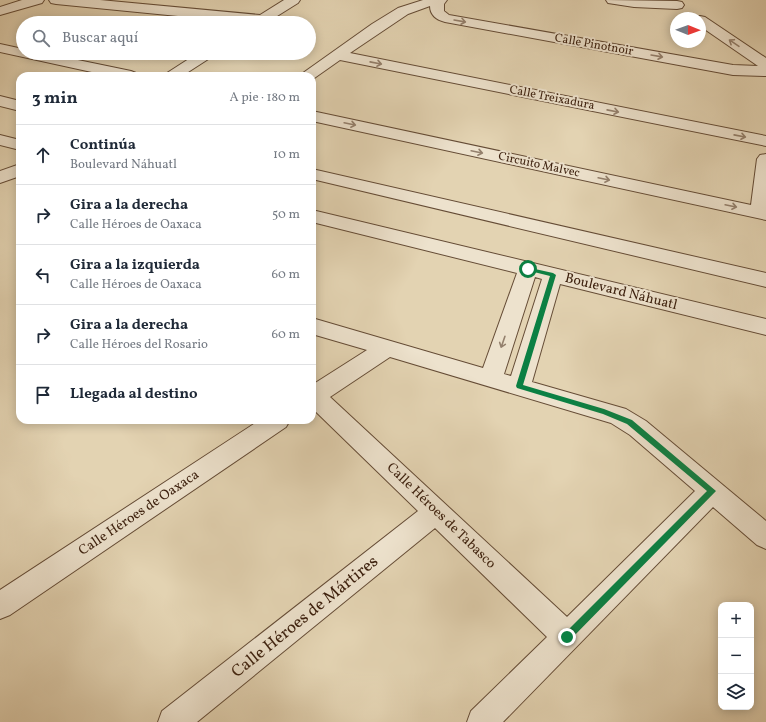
<!DOCTYPE html>
<html lang="es">
<head>
<meta charset="utf-8">
<style>
	body { margin:0; font-family:Vollkorn,serif; background:#f6f6f7; color:#1f2937 }
	.controls { position:absolute; right:12px; bottom:12px; display:grid; overflow:hidden; border-radius:8px; box-shadow:0 2px 10px #0003 }
	.controls button { width:36px; height:36px; display:grid; place-items:center; padding:0; border:0; border-bottom:1px solid #e0e1e3; background:#fff; color:#1f2937; font:20px sans-serif }
	.compass { position:absolute; left:670px; top:12px; width:36px; height:36px; border-radius:50%; background:#fff; box-shadow:0 2px 10px #0003; rotate:91deg }
	.stop { position:absolute; width:12px; height:12px; margin:-9px; border:3px solid #0b8043; border-radius:50%; background:#fff }
	.stop.end { background:#0b8043; border-color:#fff; box-shadow:0 1px 4px #0008 }
	.list { margin:0; padding:0; list-style:none }
	h2 { display:flex; justify-content:space-between; align-items:center; height:52px; margin:0; padding:0 16px; font-size:17px }
	h2 small { font-size:13px; font-weight:400; color:#747a83 }
	.list li { display:grid; grid-template-columns:26px 1fr auto; gap:12px; align-items:center; box-sizing:border-box; height:60px; padding:0 16px; border-top:1px solid #e0e1e3 }
	.list b { display:block; font-size:15px; white-space:nowrap }
	.list p { margin:0; font-size:13px; white-space:nowrap; color:#747a83 }
	.list em { font-size:13px; font-style:normal; color:#747a83 }
	.icon { flex:none; width:22px; height:22px; fill:none; stroke:currentColor; stroke-width:2; stroke-linecap:round; stroke-linejoin:round }
	.map { position:relative; flex:none; width:766px; height:722px; overflow:hidden }
	.search { position:absolute; background:#fff; box-shadow:0 2px 10px #0003; left:16px; top:16px; width:300px; height:44px; display:flex; align-items:center; gap:10px; box-sizing:border-box; padding:0 14px; border-radius:22px; color:#747a83; font-size:15px }
	.panel { position:absolute; background:#fff; box-shadow:0 2px 10px #0003; left:16px; top:72px; width:300px; height:352px; border-radius:12px }
	.map>svg:first-child { display:block }
	.lines { fill:none; stroke-linecap:round; stroke-linejoin:round }
	.minor-casing { stroke:#654c36; stroke-width:2 }
	.minor { fill:#ede2cd; fill-rule:evenodd }
	.oneway { stroke:#94806d }
	.route { fill:#0b8043 }
	.labels { text-anchor:middle; dominant-baseline:central; stroke-width:4; stroke-linejoin:round; paint-order:stroke }
	.far-street-label { font-size:12px; fill:#3b1f0d; stroke:#ede2cd }
	.street-label { font-size:14px; fill:#3b1f0d; stroke:#ede2cd }
	.near-street-label { font-size:17px; fill:#3b1f0d; stroke:#ede2cd }
</style>
</head>
<body>
<div class="map">
<svg width="766" height="722" viewBox="0 0 766 722">
	<rect width="100%" height="100%" fill="#e3d3b2"/>
	<filter id="stains"><feTurbulence type="fractalNoise" baseFrequency=".005" numOctaves="4"/><feColorMatrix values="0 0 0 0 .2 0 0 0 0 .09 0 0 0 0 .02 0 0 0 .5 -.17"/></filter>
	<radialGradient id="worn" r=".72"><stop offset=".6" stop-color="#630" stop-opacity="0"/><stop offset="1" stop-color="#630" stop-opacity=".3"/></radialGradient>
	<g class="lines">
		<g class="minor-casing">
			<path id="minor" d="M22 0H44L42 3 0 15V7Z
				M49 0H100L260 15 284 0H300L298 3 266 23H249L56 4 51 3Z
				M423 0H447L444 4V11L449 15 733 65 758 66 700 26V18H694L700 16 705 17 766 58V76L733 75 445 22C437 20 430 15 430 6L408 14 350 53 766 136V146L340 60 313 79 312 80V76H300L303 73 372 24 398 8Z
				M606 0 677 1 682 2 684 5 682 8 677 9 634 7 608 3Z
				M0 44 23 49V53H44L131 71 136 73 139 76H110L0 52Z
				M198 53H215L213 56 182 76H164L167 73Z
				M0 96 20 101V111L0 106Z
				M312 111 751 205 757 159 760 155 766 154V220L312 121Z
				M0 135 20 140V150L0 145Z
				M20 164V176L0 183V171Z
				M312 169 766 273V287L312 179Z
				M312 210 766 319V335L560 284 532 382 626 409 646 421 766 521V549L757 545 713 507 503 722H467L471 711 547 637 435 528 197 722H158L162 711 418 511 312 408V385L367 350 312 334V318L483 368 517 273 312 222ZM535 277 542 279 511 376 504 374ZM390 357 611 423 630 435 695 491 567 617 330 397Z
				M260 420H290L286 427 10 615 0 619V590Z"/>
		</g>
		<use href="#minor" class="minor"/>
	</g>
	<defs><path id="oneway-shaft" d="M-6 0H5M1.5-3L5.5 0L1.5 3" fill="none" stroke-width="1.6" stroke-linecap="round" stroke-linejoin="round"/></defs>
	<g class="oneway">
		<use href="#oneway-shaft" transform="translate(460 21) rotate(10)"/>
		<use href="#oneway-shaft" transform="translate(734 43) rotate(-146)"/>
		<use href="#oneway-shaft" transform="translate(657 56) rotate(10)"/>
		<use href="#oneway-shaft" transform="translate(376 63) rotate(11)"/>
		<use href="#oneway-shaft" transform="translate(613 111) rotate(11)"/>
		<use href="#oneway-shaft" transform="translate(350 124) rotate(12)"/>
		<use href="#oneway-shaft" transform="translate(740 136) rotate(11)"/>
		<use href="#oneway-shaft" transform="translate(477 152) rotate(12)"/>
		<use href="#oneway-shaft" transform="translate(604 179) rotate(12)"/>
		<use href="#oneway-shaft" transform="translate(731 206) rotate(12)"/>
		<use href="#oneway-shaft" transform="translate(503 342) rotate(109)"/>
	</g>
	<path class="route" d="M526 267 553 273 556 275 523 385 604 409 632 420 716 491 570 640 567 641 564 640 563 637 564 634 707 491 627 424 603 414 517 388 516 386 550 276 526 270Z"/>
	<g class="labels">
		<g class="far-street-label">
			<text transform="translate(594 45) rotate(10)">Calle Pinotnoir</text>
			<text transform="translate(552 98) rotate(11)">Calle Treixadura</text>
			<text transform="translate(539 165) rotate(12)">Circuito Malvec</text>
		</g>
		<g class="street-label">
			<text transform="translate(621 292) rotate(14)">Boulevard Náhuatl</text>
			<text transform="translate(139 513) rotate(-34)">Calle Héroes de Oaxaca</text>
			<text transform="translate(441 516) rotate(44)">Calle Héroes de Tabasco</text>
		</g>
		<g class="near-street-label">
			<text transform="translate(305 617) rotate(-39)">Calle Héroes de Mártires</text>
		</g>
	</g>
	<rect width="100%" height="100%" filter="url(#stains)"/>
	<rect width="100%" height="100%" fill="url(#worn)"/>
</svg>
<div class="controls">
<button>+</button>
<button>−</button>
<button><svg class="icon" aria-label="layers" viewBox="0 0 24 24"><path d="M12 4l9 5-9 5-9-5zM3 14l9 5 9-5"/></svg></button>
</div>
<svg class="compass" viewBox="-18 -18 36 36"><path d="M0-13l5 13h-10z" fill="#e53935"/><path d="M0 13l5-13h-10z" fill="#747a83"/></svg>
<div class="stop" style="left:528px;top:269px"></div>
<div class="stop end" style="left:567px;top:637px"></div>
<div class="search"><svg class="icon" aria-label="search" viewBox="0 0 24 24"><circle cx="10" cy="10" r="6"/><path d="M15 15l6 6"/></svg>Buscar aquí</div>
<section class="panel">
<h2>3 min<small>A pie · 180 m</small></h2>
<ul class="list">
<li><svg class="icon" aria-label="ahead" viewBox="0 0 24 24"><path d="M12 20V5M6 11l6-6 6 6"/></svg><div><b>Continúa</b><p>Boulevard Náhuatl</p></div><em>10 m</em></li>
<li><svg class="icon" aria-label="right" viewBox="0 0 24 24"><path d="M7 20v-9h11M14 6l5 5-5 5"/></svg><div><b>Gira a la derecha</b><p>Calle Héroes de Oaxaca</p></div><em>50 m</em></li>
<li><svg class="icon" aria-label="left" viewBox="0 0 24 24"><path d="M17 20v-9H6M10 6l-5 5 5 5"/></svg><div><b>Gira a la izquierda</b><p>Calle Héroes de Oaxaca</p></div><em>60 m</em></li>
<li><svg class="icon" aria-label="right" viewBox="0 0 24 24"><path d="M7 20v-9h11M14 6l5 5-5 5"/></svg><div><b>Gira a la derecha</b><p>Calle Héroes del Rosario</p></div><em>60 m</em></li>
<li><svg class="icon" aria-label="arrive" viewBox="0 0 24 24"><path d="M6 21V4h12l-3 4 3 4H6"/></svg><div><b>Llegada al destino</b></div></li>
</ul>
</section>
</div>
</body>
</html>
